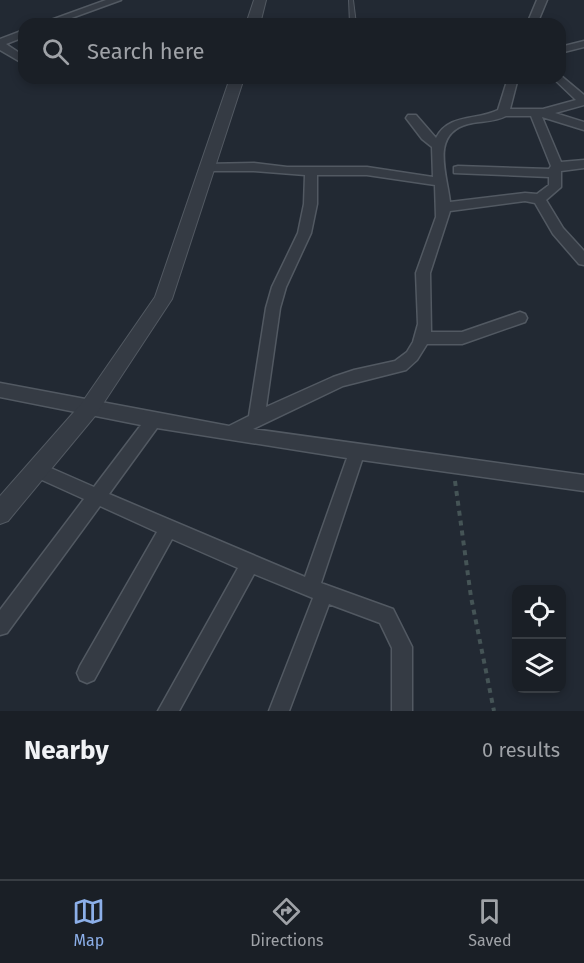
<!DOCTYPE html>
<html lang="en">
<head>
<meta charset="utf-8">
<style>
	body { margin:0; font-family:"Fira Sans",sans-serif; background:#23272e; color:#f1f3f6 }
	.controls { position:absolute; right:18px; bottom:18px; display:grid; overflow:hidden; border-radius:12px; box-shadow:0 3px 9px #0003 }
	.controls button { width:54px; height:54px; display:grid; place-items:center; padding:0; border:0; border-bottom:2px solid #383d43; background:#1a1f26; color:#f1f3f6; font:30px sans-serif }
	.list { margin:0; padding:0; list-style:none }
	h2 { display:flex; justify-content:space-between; align-items:center; height:78px; margin:0; padding:0 24px; font-size:26px }
	h2 small { font-size:20px; font-weight:400; color:#9fa2a7 }
	.icon { flex:none; width:33px; height:33px; fill:none; stroke:currentColor; stroke-width:2; stroke-linecap:round; stroke-linejoin:round }
	.map { position:relative; flex:none; width:584px; height:711px; overflow:hidden }
	.search { position:absolute; background:#1a1f26; box-shadow:0 3px 9px #0003; left:18px; right:18px; top:18px; height:66px; display:flex; align-items:center; gap:15px; box-sizing:border-box; padding:0 21px; border-radius:18px; color:#9fa2a7; font-size:22px }
	.sheet { height:168px; background:#1a1f26 }
	nav { display:flex; justify-content:space-around; align-items:center; box-sizing:border-box; height:84px; border-top:2px solid #383d43; background:#1a1f26; font-size:16px; color:#9fa2a7 }
	nav a { display:grid; justify-items:center; gap:3px }
	nav .on { color:#8cafe9 }
	.map>svg:first-child { display:block }
	.lines { fill:none; stroke-linecap:round; stroke-linejoin:round }
	.service-casing { stroke:#525962; stroke-width:2 }
	.minor-casing { stroke:#525962; stroke-width:3 }
	.tertiary-casing { stroke:#525962; stroke-width:2 }
	.path { stroke:#455456; stroke-width:4; stroke-dasharray:5 5; stroke-linecap:butt }
	.service { fill:#353b44; fill-rule:evenodd }
	.minor { fill:#353b44; fill-rule:evenodd }
	.tertiary { fill:#353b44; fill-rule:evenodd }
</style>
</head>
<body>
<div class="map">
<svg width="584" height="711" viewBox="0 0 584 711">
	<rect width="100%" height="100%" fill="#222933"/>
	<g class="lines">
		<g class="service-casing">
			<path id="service" d="M349 0H353L356 24H350Z"/>
		</g>
		<g class="minor-casing">
			<path id="minor" d="M106 0H121L55 24H40Z
				M537 0H547L537 24H527Z
				M24 30V37L6 44 24 56V64L0 50V39Z
				M584 41V47L560 53V47Z
				M560 75 584 95V105L555 113 584 122V130L542 117 561 162 584 160V168L561 171V187L546 200 563 228 584 251V265L579 264 553 234 535 203 525 201 450 211 430 273 431 332H462L520 312 525 314 527 318 525 322 462 344H427L417 360 406 370 343 386 253 429 584 475V491L362 460 321 583 393 609 412 647V711H392V648L380 623 329 604 289 711H269L313 598 254 574 179 711H158L238 568 172 539 94 680 87 683 80 680 77 673 80 666 157 532 100 506 7 633 0 635V610L84 499 31 475 29 470 31 465 37 462 94 487 141 425 0 397V383L229 426 249 416 266 308 272 287 298 233 304 204 305 175 254 171H208L202 167 204 164 254 163 287 167H367L433 177 432 147 422 139 406 118 408 115H416L436 138C449 113 476 121 498 110L508 78H518L510 109H543L576 100 553 78H560ZM506 116H531L551 166 549 169 458 166 454 167V173L549 177V185L537 194 525 193 450 202C447 174 430 134 468 124 480 121 495 122 506 116ZM317 175H367L435 185 436 217 416 273 418 324 413 342 407 352 395 361 354 370 333 377 266 407 280 308 286 287 311 233 317 204ZM157 428 347 458 305 577 109 494Z
				M39 78H51V79L46 82Z"/>
		</g>
		<g class="tertiary-casing">
			<path id="tertiary" d="M254 0H266L260 24H246Z
				M230 78H244L172 299 95 416 8 521 0 524V496L81 404 155 297Z"/>
		</g>
		<path class="path" d="M455 481 471 597 494 711"/>
		<use href="#service" class="service"/>
		<use href="#minor" class="minor"/>
		<use href="#tertiary" class="tertiary"/>
	</g>
</svg>
<div class="controls">
<button><svg class="icon" aria-label="locate" viewBox="0 0 24 24"><circle cx="12" cy="12" r="6"/><path d="M12 2v4M12 18v4M2 12h4M18 12h4"/></svg></button>
<button><svg class="icon" aria-label="layers" viewBox="0 0 24 24"><path d="M12 4l9 5-9 5-9-5zM3 14l9 5 9-5"/></svg></button>
</div>
<div class="search"><svg class="icon" aria-label="search" viewBox="0 0 24 24"><circle cx="10" cy="10" r="6"/><path d="M15 15l6 6"/></svg>Search here</div>
</div>
<section class="sheet">
<h2>Nearby<small>0 results</small></h2>
<ul class="list">
</ul>
</section>
<nav>
<a class="on"><svg class="icon" aria-label="map" viewBox="0 0 24 24"><path d="M3 6l6-2 6 2 6-2v14l-6 2-6-2-6 2zM9 4v14M15 6v14"/></svg>Map</a>
<a><svg class="icon" aria-label="directions" viewBox="0 0 24 24"><path d="M12 3l9 9-9 9-9-9zM9 14v-3h6M13 9l2 2-2 2"/></svg>Directions</a>
<a><svg class="icon" aria-label="saved" viewBox="0 0 24 24"><path d="M7 4h10v16l-5-4-5 4z"/></svg>Saved</a>
</nav>
</body>
</html>
